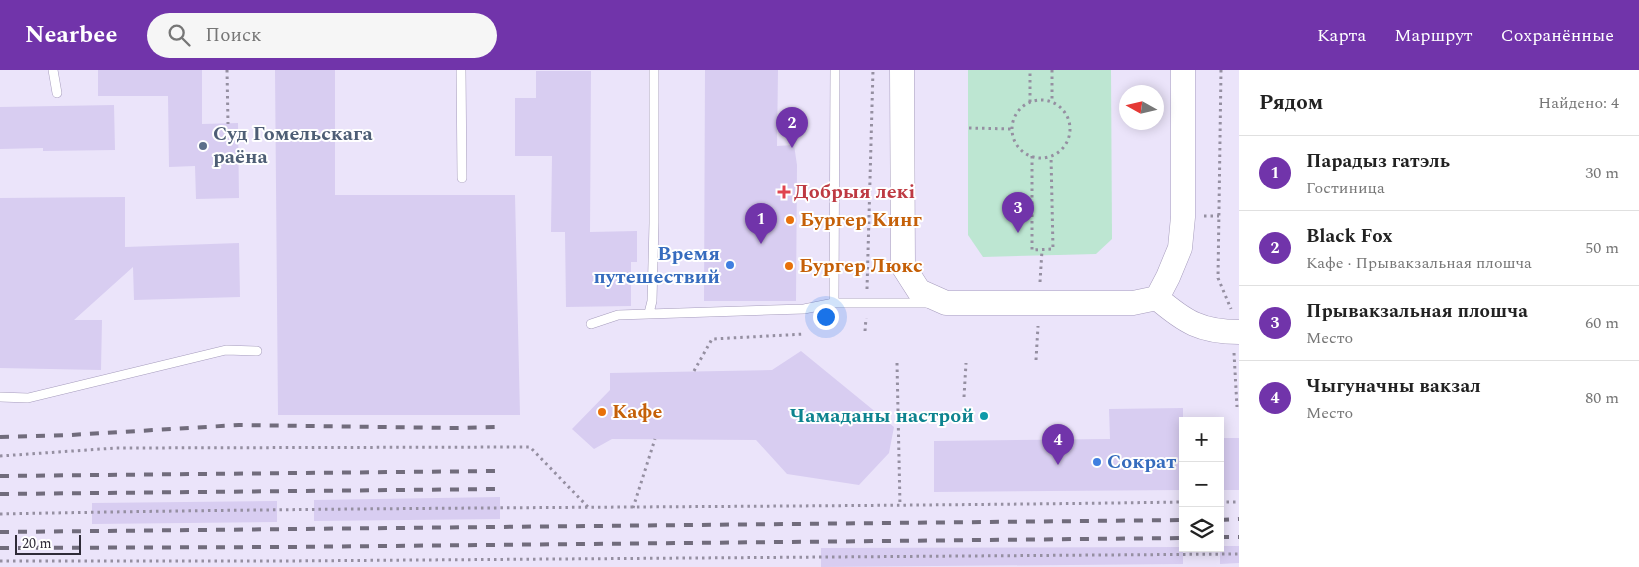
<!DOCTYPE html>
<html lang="ru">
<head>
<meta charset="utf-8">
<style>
	body { margin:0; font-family:Spectral,serif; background:#f6f6f6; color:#222 }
	.controls { position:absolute; right:15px; bottom:15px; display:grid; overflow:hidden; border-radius:0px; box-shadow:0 2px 12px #0003 }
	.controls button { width:45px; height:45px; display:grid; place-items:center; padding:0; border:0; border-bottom:1px solid #e0e0e0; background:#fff; color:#222; font:25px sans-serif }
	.compass { position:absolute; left:1119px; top:15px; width:45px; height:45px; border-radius:50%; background:#fff; box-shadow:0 2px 12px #0003; rotate:278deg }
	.scale { position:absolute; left:15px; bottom:12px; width:66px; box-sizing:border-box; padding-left:5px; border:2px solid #2f2b38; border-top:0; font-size:14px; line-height:18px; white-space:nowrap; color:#2f2b38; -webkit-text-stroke:4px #fff; paint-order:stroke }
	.you { position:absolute; left:825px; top:246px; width:18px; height:18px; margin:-12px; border:4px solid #fff; border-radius:50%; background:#1a73e8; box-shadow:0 0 0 8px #1a73e833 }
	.badge { display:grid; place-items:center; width:32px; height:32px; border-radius:50%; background:#7134aa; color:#fff; font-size:16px; font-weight:700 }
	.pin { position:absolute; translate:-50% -41px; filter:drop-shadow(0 1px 2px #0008) }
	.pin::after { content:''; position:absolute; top:26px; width:18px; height:15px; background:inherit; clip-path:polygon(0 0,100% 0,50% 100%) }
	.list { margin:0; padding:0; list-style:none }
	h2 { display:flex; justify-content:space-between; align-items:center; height:65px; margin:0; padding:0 20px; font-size:21px }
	h2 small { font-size:16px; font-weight:400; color:#767676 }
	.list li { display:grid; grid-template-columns:32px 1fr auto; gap:15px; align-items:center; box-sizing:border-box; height:75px; padding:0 20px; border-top:1px solid #e0e0e0 }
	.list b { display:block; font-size:19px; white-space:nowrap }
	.list p { margin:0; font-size:16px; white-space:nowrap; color:#767676 }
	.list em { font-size:16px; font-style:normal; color:#767676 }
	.icon { flex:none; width:28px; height:28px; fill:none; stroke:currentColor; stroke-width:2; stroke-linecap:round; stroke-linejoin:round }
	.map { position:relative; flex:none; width:1239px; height:497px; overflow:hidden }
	header { display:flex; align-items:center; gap:30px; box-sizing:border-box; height:70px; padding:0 25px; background:#7134aa; color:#fff }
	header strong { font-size:24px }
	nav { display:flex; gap:28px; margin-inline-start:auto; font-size:18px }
	.search { width:350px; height:45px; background:#f6f6f6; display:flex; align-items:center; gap:12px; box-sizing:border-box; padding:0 18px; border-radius:28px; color:#767676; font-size:19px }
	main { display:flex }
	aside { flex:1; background:#fff }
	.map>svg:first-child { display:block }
	.green { fill:#bde6d2 }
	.building { fill:#d8cdf1 }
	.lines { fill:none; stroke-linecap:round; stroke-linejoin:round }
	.lane-casing { stroke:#a69cbd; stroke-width:10 }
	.secondary-casing { stroke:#a69cbd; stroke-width:25 }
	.path { stroke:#958fa1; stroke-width:3; stroke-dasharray:2.5 4; stroke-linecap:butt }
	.lane { stroke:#fff; stroke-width:9 }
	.secondary { stroke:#fff; stroke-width:24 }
	.rail { stroke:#716c7c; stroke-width:4; stroke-dasharray:9 9; stroke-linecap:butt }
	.service-dot { fill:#5c6f8a; stroke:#fff; stroke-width:2 }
	.health-dot { fill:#e0444e; stroke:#fff; stroke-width:2 }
	.food-dot { fill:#e8710a; stroke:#fff; stroke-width:2 }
	.shop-dot { fill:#3f7fe0; stroke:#fff; stroke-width:2 }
	.culture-dot { fill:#0f9aa8; stroke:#fff; stroke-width:2 }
	.labels { text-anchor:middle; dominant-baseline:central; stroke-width:4; stroke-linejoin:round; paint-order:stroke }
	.service-label { font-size:20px; font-weight:bold; fill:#4e5e75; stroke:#fff; text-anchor:start }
	.health-label { font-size:20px; font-weight:bold; fill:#be3a42; stroke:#fff; text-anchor:start }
	.food-label { font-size:20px; font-weight:bold; fill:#c56008; stroke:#fff; text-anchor:start }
	.shop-label { font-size:20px; font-weight:bold; fill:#366cbe; stroke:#fff; text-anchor:end }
	.culture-label { font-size:20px; font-weight:bold; fill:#0d838f; stroke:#fff; text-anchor:end }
</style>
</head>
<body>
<header>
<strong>Nearbee</strong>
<div class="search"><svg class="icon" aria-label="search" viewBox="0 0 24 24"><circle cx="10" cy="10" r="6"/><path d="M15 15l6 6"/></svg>Поиск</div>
<nav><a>Карта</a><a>Маршрут</a><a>Сохранённые</a></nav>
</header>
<main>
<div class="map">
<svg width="1239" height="497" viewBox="0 0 1239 497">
	<rect width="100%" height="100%" fill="#ebe4fa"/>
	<path class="green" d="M968 0H1111L1112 169 1096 184 983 187 968 165Z"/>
	<path class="building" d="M98 0H202V54L238 53 239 128 196 129 195 96 169 97 168 26H98Z
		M275 0H335V125H515L520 345H278Z
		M705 0H778L777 76 794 75 797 95 796 231H704Z
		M536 1H591L590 162 637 161V192H631V236L566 237 565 162H551L552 86H515V28H536Z
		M114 35 115 80 43 81V78L0 79V37Z
		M125 127V177L239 173 240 227 134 230 133 197 74 250H102L101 300 0 298V128Z
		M801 281 894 357 889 383 859 415 787 404 756 370 612 369 594 379 572 359 610 320V303L772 300Z
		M1183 338V420L934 422V371L1110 369 1109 339Z
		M1220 368H1239V420H1220Z
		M500 427V449L314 451V430Z
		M277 431V452L92 454V433Z
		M1220 476H1239V493L1220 494Z
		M1183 477V494L821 497V478Z"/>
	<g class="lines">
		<g class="lane-casing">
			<path id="lane" d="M53 0 57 23
				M461 0 462 108
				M835 0 834 233H929
				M649 243 652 231 654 153V0
				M591 254 618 245 804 239 834 233
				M0 327 28 328 226 280 257 281"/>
		</g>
		<g class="secondary-casing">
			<path id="secondary" d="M902 0 903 196 919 221 946 233H1133L1157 228 1168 207 1180 178 1183 147V0
				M1157 228C1185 252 1201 262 1239 262"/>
		</g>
		<path class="path" d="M227 0 228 54
			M1052 0V32
			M1221 0 1218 208 1231 239
			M1012 59a29 29 0 1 1 58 0a29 29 0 1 1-58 0Z
			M1030 32V0
			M969 58 1011 59
			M1032 86V180L1053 179 1051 86
			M1204 146H1219
			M1040 212 1042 180
			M867 219 873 0
			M865 261 866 248
			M1234 283 1237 337
			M1036 290 1038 256
			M897 293 900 436
			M694 301 712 269 805 264
			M964 327 966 293
			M0 386 116 378 530 377 588 437
			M1220 432H1239
			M633 438 655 369
			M0 444C394 436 788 438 1183 432
			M0 491H283L1239 484"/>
		<use href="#lane" class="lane"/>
		<use href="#secondary" class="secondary"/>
		<path class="rail" d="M0 367 70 365 239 355 455 358 496 357
			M0 406 498 401
			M0 424 497 419
			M1220 450 1239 449
			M0 462 1183 450
			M1220 467H1239
			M0 478 285 477 1183 468"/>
	</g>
	<circle class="service-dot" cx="203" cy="76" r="5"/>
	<path class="health-dot" d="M781.5 114.5h5v5h5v5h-5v5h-5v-5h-5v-5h5z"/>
	<g class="food-dot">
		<circle cx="790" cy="150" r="5"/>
		<circle cx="789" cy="196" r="5"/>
		<circle cx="602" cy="342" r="5"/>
	</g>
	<g class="shop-dot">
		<circle cx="730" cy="195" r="5"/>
		<circle cx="1097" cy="392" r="5"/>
	</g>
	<circle class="culture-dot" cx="984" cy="346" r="5"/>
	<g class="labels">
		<g class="service-label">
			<text x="213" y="64">Суд Гомельскага<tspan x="213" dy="23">раёна</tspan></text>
		</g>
		<g class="health-label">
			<text x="794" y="122">Добрыя лекі</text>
		</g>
		<g class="food-label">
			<text x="800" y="150">Бургер Кинг</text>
			<text x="799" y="196">Бургер Люкс</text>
			<text x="612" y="342">Кафе</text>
		</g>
		<g class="shop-label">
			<text x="720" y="184">Время<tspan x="720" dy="23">путешествий</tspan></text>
			<text x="1107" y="392" text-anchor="start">Сократ</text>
		</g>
		<g class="culture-label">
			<text x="974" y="346">Чамаданы настрой</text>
		</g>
	</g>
</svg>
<div class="controls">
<button>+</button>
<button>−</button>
<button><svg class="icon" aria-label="layers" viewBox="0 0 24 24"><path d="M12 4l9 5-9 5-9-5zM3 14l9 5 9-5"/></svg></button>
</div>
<svg class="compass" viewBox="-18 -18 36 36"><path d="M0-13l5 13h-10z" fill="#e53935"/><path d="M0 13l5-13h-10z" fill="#767676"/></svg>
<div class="scale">20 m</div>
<div class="you"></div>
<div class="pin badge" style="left:761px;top:174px">1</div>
<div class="pin badge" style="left:792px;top:78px">2</div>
<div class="pin badge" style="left:1018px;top:163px">3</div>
<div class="pin badge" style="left:1058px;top:395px">4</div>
</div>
<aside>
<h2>Рядом<small>Найдено: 4</small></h2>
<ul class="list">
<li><span class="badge">1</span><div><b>Парадыз гатэль</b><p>Гостиница</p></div><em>30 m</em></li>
<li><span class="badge">2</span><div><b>Black Fox</b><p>Кафе · Прывакзальная плошча</p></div><em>50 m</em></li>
<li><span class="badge">3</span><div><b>Прывакзальная плошча</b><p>Место</p></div><em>60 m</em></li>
<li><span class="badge">4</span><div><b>Чыгуначны вакзал</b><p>Место</p></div><em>80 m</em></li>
</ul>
</aside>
</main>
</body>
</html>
